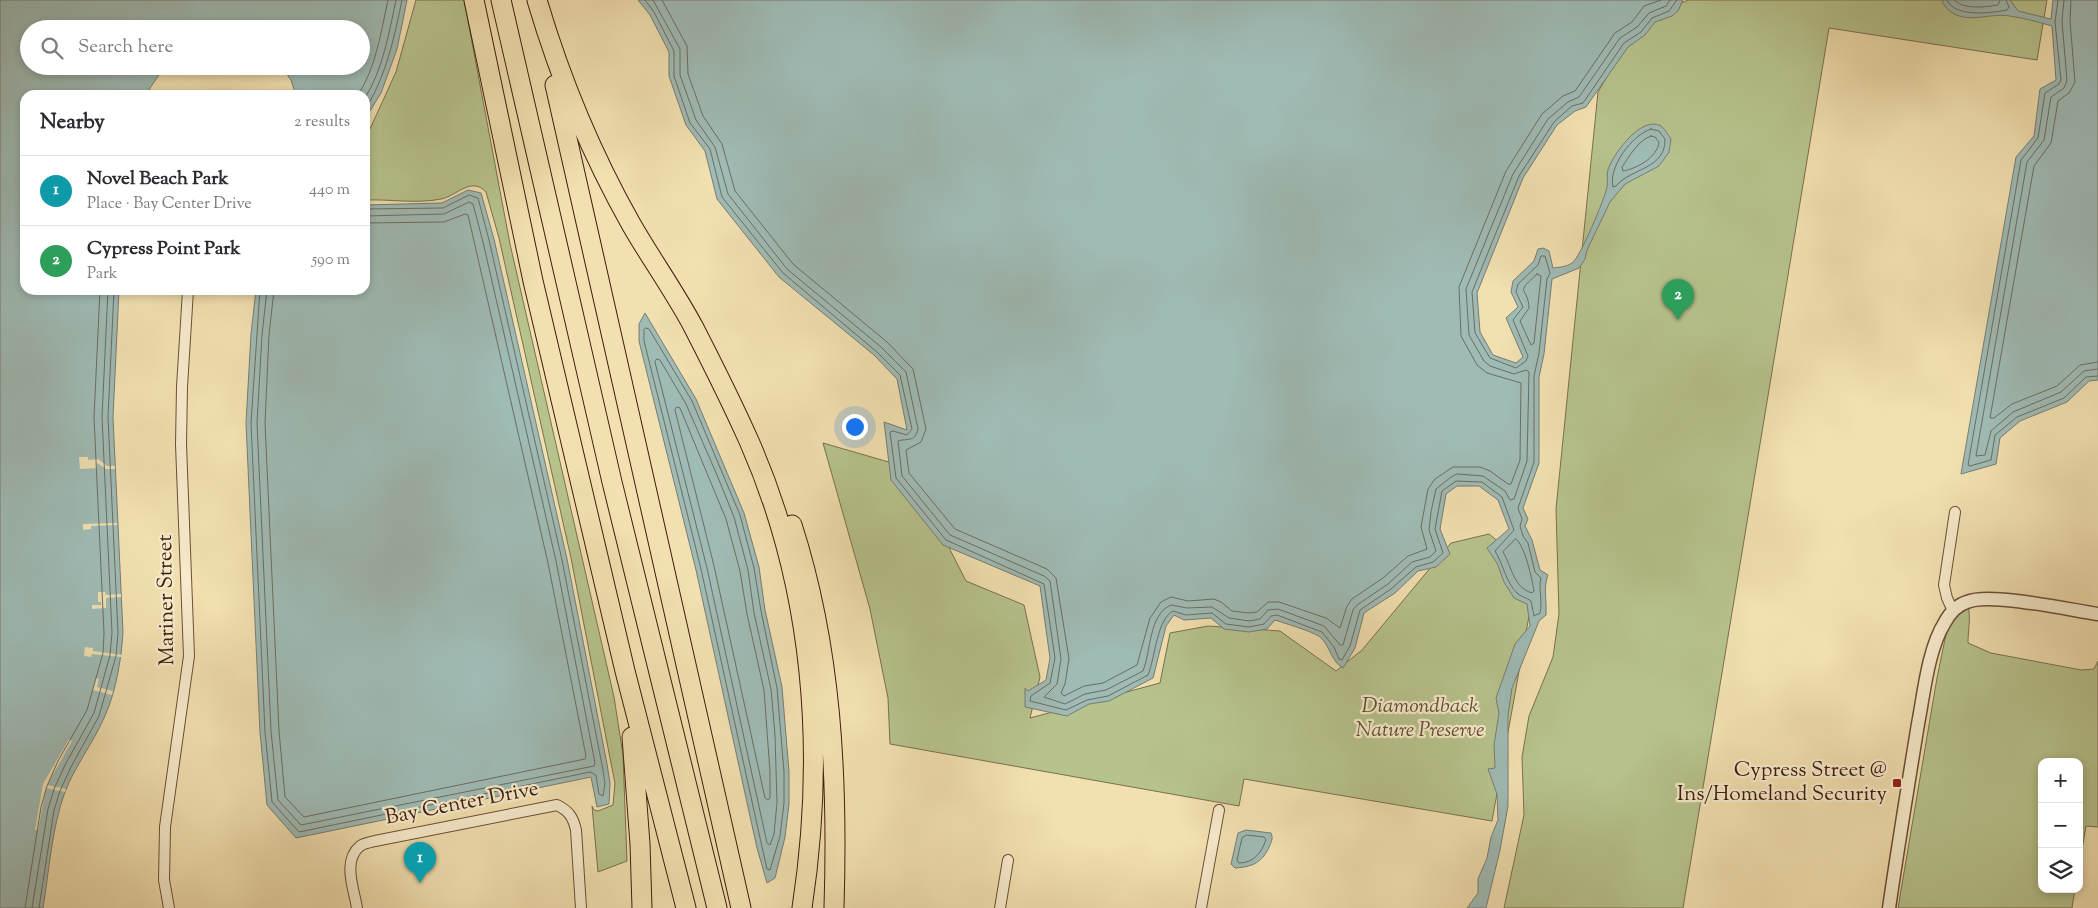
<!DOCTYPE html>
<html lang="en">
<head>
<meta charset="utf-8">
<style>
	body { margin:0; font-family:"Sorts Mill Goudy",serif; background:#f7f7f7; color:#2b2b33 }
	.controls { position:absolute; right:15px; bottom:15px; display:grid; overflow:hidden; border-radius:10px; box-shadow:0 2px 8px #0003 }
	.controls button { width:45px; height:45px; display:grid; place-items:center; padding:0; border:0; border-bottom:1px solid #e1e1e2; background:#fff; color:#2b2b33; font:25px sans-serif }
	.you { position:absolute; left:854px; top:426px; width:18px; height:18px; margin:-12px; border:4px solid #fff; border-radius:50%; background:#1a73e8; box-shadow:0 0 0 8px #1a73e833 }
	.badge { display:grid; place-items:center; width:32px; height:32px; border-radius:50%; background:#b45309; color:#fff; font-size:16px; font-weight:700 }
	.pin { position:absolute; translate:-50% -41px; filter:drop-shadow(0 1px 2px #0008) }
	.pin::after { content:''; position:absolute; top:26px; width:18px; height:15px; background:inherit; clip-path:polygon(0 0,100% 0,50% 100%) }
	.list { margin:0; padding:0; list-style:none }
	h2 { display:flex; justify-content:space-between; align-items:center; height:65px; margin:0; padding:0 20px; font-size:21px }
	h2 small { font-size:16px; font-weight:400; color:#7c7c81 }
	.list li { display:grid; grid-template-columns:32px 1fr auto; gap:15px; align-items:center; box-sizing:border-box; height:70px; padding:0 20px; border-top:1px solid #e1e1e2 }
	.list b { display:block; font-size:19px; white-space:nowrap }
	.list p { margin:0; font-size:16px; white-space:nowrap; color:#7c7c81 }
	.list em { font-size:16px; font-style:normal; color:#7c7c81 }
	.icon { flex:none; width:28px; height:28px; fill:none; stroke:currentColor; stroke-width:2; stroke-linecap:round; stroke-linejoin:round }
	.map { position:relative; flex:none; width:2098px; height:908px; overflow:hidden }
	.search { position:absolute; background:#fff; box-shadow:0 2px 8px #0003; left:20px; top:20px; width:350px; height:55px; display:flex; align-items:center; gap:12px; box-sizing:border-box; padding:0 18px; border-radius:28px; color:#7c7c81; font-size:19px }
	.panel { position:absolute; background:#fff; box-shadow:0 2px 8px #0003; left:20px; top:90px; width:350px; height:205px; border-radius:15px }
	.map>svg:first-child { display:block }
	.green { fill:#b7c38d; stroke:#7a704d }
	.water { fill:#9fbbb5; stroke:#787c72 }
	.pier { fill:#f2e0b0 }
	.lines { fill:none; stroke-linecap:round; stroke-linejoin:round }
	.shore { stroke:#6e6c61; stroke-width:1 }
	.minor-casing { stroke:#6b4e36; stroke-width:12 }
	.tertiary-casing { stroke:#6b4e36; stroke-width:15 }
	.motorway-casing { stroke:#3e1d0d; stroke-width:21 }
	.minor { stroke:#f7ebcc; stroke-width:10 }
	.tertiary { stroke:#f7ebcc; stroke-width:12 }
	.motorway { stroke:#f2e0b0; stroke-width:19 }
	.poi-dot { fill:#8f2418; stroke:#f7ebcc; stroke-width:2 }
	.labels { text-anchor:middle; dominant-baseline:central; stroke-width:4.5; stroke-linejoin:round; paint-order:stroke }
	.street-label { font-size:21px; fill:#3e1d0d; stroke:#f7ebcc }
	.park-label { font-size:21px; font-style:italic; fill:#624f33; stroke:#f7ebcc }
	.poi-label { font-size:21px; fill:#3e1d0d; stroke:#f7ebcc; text-anchor:end }
</style>
</head>
<body>
<div class="map">
<svg width="2098" height="908" viewBox="0 0 2098 908">
	<rect width="100%" height="100%" fill="#f2e0b0"/>
	<filter id="stains"><feTurbulence type="fractalNoise" baseFrequency=".004" numOctaves="4"/><feColorMatrix values="0 0 0 0 .2 0 0 0 0 .09 0 0 0 0 .02 0 0 0 .5 -.17"/></filter>
	<radialGradient id="worn" r=".72"><stop offset=".6" stop-color="#630" stop-opacity="0"/><stop offset="1" stop-color="#630" stop-opacity=".3"/></radialGradient>
	<path class="green" d="M416 0H464L510 244 614 697 623 755 627 861 598 872 592 806 594 810 598 811 613 805 615 783 611 763 571 558 499 238 486 192C471 176 457 196 441 199 417 204 389 199 365 200V133L370 129 396 72Z
		M1688 0H2047L2037 60 1829 28 1683 908H1504L1524 815 1522 757 1529 716 1553 657 1559 614 1556 509 1598 92 1639 22Z
		M823 443 899 465 918 487 966 581 1024 605 1040 677 1030 718 1160 683 1170 633 1208 626 1280 631 1336 671 1362 650 1451 543 1489 534 1517 557 1531 605 1492 821 1244 779 1239 806 890 744 888 698 870 609Z
		M1968 605C1971 619 1968 630 1968 643L1991 653 2081 670 2094 669 2098 661V827L2086 826 2079 867V762H2042V889H2075L2072 908H1898L1937 678 1951 610Z"/>
	<path class="water" d="M0 0H407L397 49 381 93 365 119V95H296L291 80 281 66H361V29H29V66H165L150 88 148 95H25V290H119L113 417 123 633C121 661 116 692 104 718 93 743 75 766 65 792 52 826 49 872 43 908H0Z
		M638 0H1683L1678 11 1672 16 1655 22 1645 35 1628 47 1586 107 1575 111 1557 125 1523 178 1477 293 1480 332 1493 355 1516 363 1523 357 1506 318 1518 307 1511 292 1513 281 1534 261 1538 249 1543 248 1549 251 1553 268C1560 267 1566 267 1572 263 1580 258 1605 198 1607 187 1608 181 1606 173 1609 167 1615 152 1642 115 1661 126 1665 129 1668 135 1671 139L1669 152 1659 166 1625 184 1610 202 1587 250 1585 259 1579 268 1552 279 1544 354 1539 377V463L1523 508 1528 519 1525 526 1532 540 1540 570 1548 575C1543 588 1547 601 1546 615L1539 621 1512 688 1508 715V806L1500 850 1486 908H1467L1478 893V879L1487 858 1491 837 1498 820 1497 794 1488 769 1495 768 1494 745 1499 713 1496 698 1515 644 1530 626 1527 604 1514 598 1504 582 1497 563 1487 548 1509 529 1498 500 1479 486H1457L1446 494 1440 529 1450 554 1436 567 1418 571 1395 593 1364 613 1355 648 1343 668C1330 660 1331 647 1320 637 1314 632 1284 623 1275 620L1267 629 1249 632 1224 629 1211 618 1184 620 1174 615 1166 626 1153 678 1109 701 1089 704 1067 716 1025 707V688L1028 691 1046 680 1050 658 1040 586 943 545 891 480 884 422 907 430 897 379 874 355 779 277 717 199 705 151 686 125 669 76V52L650 15Z
		M1944 0H2010L2018 11 2051 19 2053 0H2098V380L2089 381 2067 402 2020 421 2000 438 1996 464 1961 474 2016 157 2034 136 2040 89 2056 80 2052 26C2038 22 2024 18 2010 16 1986 12 1959 29 1942 2Z
		M468 190 481 193 494 239 567 559 607 764 610 783 609 804 597 807 591 777 296 838 267 805 260 732 246 423 251 334 256 290H365V205L442 203Z
		M645 313 696 399 744 513 759 567 765 610 782 687 789 772V804L785 837 775 878 767 883 757 848 696 570 639 341V324Z
		M1246 830 1271 833C1273 838 1272 840 1270 845 1263 862 1253 867 1235 868L1231 864 1238 833Z"/>
	<path class="pier" d="M79 457H88V460L98 459 107 466H115V469H106L97 463V468L80 469Z
		M117 523V525L91 526V529L83 530V524Z
		M98 592H105L106 595 121 594V597L106 598V608L92 609V605H101V602H98Z
		M85 647 93 648V651L122 655 121 657 92 654 91 657 84 656Z
		M96 678 99 679 97 687 113 691 112 695 93 690Z
		M69 739 72 741 47 785 66 789 65 792 46 788 38 830H35L43 784Z"/>
	<g class="lines">
		<path class="shore" d="M645 0 654 12 674 51V76L690 123 710 149 722 197 783 273 877 352 900 375 912 429 907 435 893 431 890 432 896 478 946 540 1044 584 1055 658 1050 683 1031 696 1030 701 1066 710 1087 700 1108 696 1148 675C1155 658 1157 619 1173 611L1186 615 1212 613 1226 624 1249 627 1264 624 1271 616 1277 615 1322 632 1334 647 1339 659 1342 660 1350 646 1360 610 1391 589 1416 567 1433 562 1443 553 1435 529 1442 491 1456 481 1482 482 1502 497 1514 530 1495 551C1503 564 1506 582 1517 593 1520 596 1527 598 1531 601L1534 616 1540 613C1543 601 1538 589 1541 578L1535 572 1528 543 1523 536 1520 526 1522 519 1518 508 1534 462V376L1539 353 1547 279 1550 273 1545 256H1541L1538 265 1518 284 1516 292 1523 307 1513 320 1528 356 1526 361 1516 368 1490 358 1475 333 1472 292 1519 176 1554 122 1572 106 1583 103 1624 43 1641 32 1652 18 1669 11 1677 0
			M653 0 680 49V75L696 120 715 147 728 194 787 269 881 347 906 372 918 429C915 443 906 438 898 441L902 476 950 535 1044 576 1050 581 1061 659 1057 684 1044 697 1065 704 1085 694 1106 690 1143 671C1151 651 1149 614 1171 605L1187 608 1212 607 1229 618 1249 621 1260 619 1268 610 1278 609 1324 626 1340 645H1343L1353 610 1357 605 1388 584 1412 562 1430 557 1436 551 1429 530 1431 512 1436 489 1451 477 1457 474 1483 476 1505 491 1510 500 1514 499 1527 461 1529 372 1526 370 1514 374 1490 366 1484 361 1469 335 1466 289 1513 174 1548 119 1568 102 1579 97 1620 38 1637 27 1649 13 1666 6 1670 0
			M662 0 687 46 688 74 703 116 722 144 735 191 793 264 887 342 913 369 926 429 921 442 906 450 909 473 955 529 1047 569 1056 578 1069 659 1065 684 1061 693 1064 696 1084 686 1103 683 1137 665 1150 618 1161 602 1171 597 1188 601 1214 599 1221 602 1232 611 1249 613 1257 612 1268 602H1279L1326 618 1340 628 1347 606 1352 599 1383 578 1408 556 1427 549 1421 527 1428 489 1435 479 1453 467H1480L1490 471 1508 484H1511L1520 460 1521 383 1487 373 1477 365 1461 336 1459 287 1506 171 1542 114 1563 96 1575 91 1615 33 1632 22 1644 6 1661 0
			M1947 0C1955 18 1991 13 2007 10L2009 7 2006 0
			M1954 0C1964 10 1985 7 1998 5L2000 0
			M2058 0 2055 22 2061 80 2059 84 2045 93 2038 138 2021 160 1968 465 1970 466 1991 460 1995 435 2017 417 2064 398 2086 377 2098 376
			M2064 0 2062 21 2067 81 2064 88 2051 97 2044 140 2027 162 1976 456 1985 455 1991 431 2013 412 2061 392 2084 371 2098 369
			M2071 0 2070 21 2075 82 2069 93 2058 101 2051 143 2034 166 1990 418H1994L2012 404 2057 386 2080 365 2098 362
			M358 95C376 67 381 32 388 0
			M365 98C383 69 389 33 396 0
			M365 110C386 76 394 39 402 0
			M1651 129 1659 131 1665 139C1666 169 1631 168 1616 186L1613 187C1608 167 1632 135 1651 129Z
			M1651 136 1655 137 1659 142C1658 157 1636 169 1623 171L1622 167C1629 157 1638 140 1651 136Z
			M1537 274 1541 276 1534 343 1531 345 1520 321 1529 308C1528 285 1513 296 1537 274Z
			M260 290 251 423 265 732 272 802 299 832 590 772 596 775 599 794 603 796 605 783 602 765 562 560 489 240 478 198 469 195 443 208 365 209
			M267 290 262 335 257 423 271 731 278 800 301 825 594 766 595 763 556 561 483 242 473 204 469 202 444 214 365 216
			M274 290 269 335 265 423 279 731 285 797 304 817 585 759 586 756 548 563 468 215 465 214 444 222 365 223
			M646 328 649 329 692 401 740 515 754 568 761 611 777 688 784 772V803L780 836 770 870 767 869 762 847 701 569 644 341V330Z
			M657 359 660 360 686 404 717 475 734 517 748 570 754 613 771 689 775 735 777 803 774 834 770 845 767 843 707 568 655 362Z
			M677 407 680 408 726 519 740 571 747 614 764 690 770 772V798L768 800 765 798 714 566 675 410Z
			M1516 539C1525 546 1532 579 1534 591L1532 593C1513 587 1512 567 1503 552Z
			M1247 835 1264 837 1266 840C1261 853 1254 863 1239 863L1237 860 1242 838Z
			M25 908 41 807 47 786 58 761 87 710 103 653 104 633 94 417 100 290
			M32 908 48 809 54 789 65 765 94 713 110 655 112 633 102 417 108 290
			M39 908 54 810 60 791 71 767 99 716 116 656 118 633 108 417 114 290"/>
		<g class="minor-casing">
			<path id="minor" d="M1953 611 1947 598 1944 585 1955 512
				M169 908 164 880 165 827 189 656 181 444 182 387 188 290
				M357 908C354 889 342 861 360 846 364 843 371 842 375 841L557 805C569 811 573 817 576 830L581 908
				M1000 908 1008 860
				M1201 908 1219 810"/>
		</g>
		<g class="tertiary-casing">
			<path id="tertiary" d="M1889 908C1898 847 1908 785 1918 724 1924 693 1928 649 1945 622 1950 613 1957 605 1967 602 1990 592 2070 610 2098 614"/>
		</g>
		<g class="motorway-casing">
			<path id="motorway" d="M474 0 533 281 625 671 686 908
				M501 0 612 482 717 908
				M537 0C560 78 591 153 631 224 651 259 675 292 694 328 713 365 732 403 749 441 814 588 826 751 802 908
				M555 85 741 908
				M792 525C832 649 838 778 834 908
				M632 737 640 844 642 908"/>
		</g>
		<use href="#minor" class="minor"/>
		<use href="#tertiary" class="tertiary"/>
		<use href="#motorway" class="motorway"/>
	</g>
	<rect class="poi-dot" x="1892" y="778" width="10" height="10" rx="2.5"/>
	<g class="labels">
		<g class="street-label">
			<text transform="translate(167 600) rotate(-91)">Mariner Street</text>
			<text transform="translate(462 804) rotate(-11)">Bay Center Drive</text>
		</g>
		<g class="park-label">
			<text x="1420" y="707">Diamondback<tspan x="1420" dy="24">Nature Preserve</tspan></text>
		</g>
		<g class="poi-label">
			<text x="1887" y="771">Cypress Street @<tspan x="1887" dy="24">Ins/Homeland Security</tspan></text>
		</g>
	</g>
	<rect width="100%" height="100%" filter="url(#stains)"/>
	<rect width="100%" height="100%" fill="url(#worn)"/>
</svg>
<div class="controls">
<button>+</button>
<button>−</button>
<button><svg class="icon" aria-label="layers" viewBox="0 0 24 24"><path d="M12 4l9 5-9 5-9-5zM3 14l9 5 9-5"/></svg></button>
</div>
<div class="you"></div>
<div class="pin badge" style="left:420px;top:883px;background:#0f9aa8">1</div>
<div class="pin badge" style="left:1678px;top:320px;background:#2e9e5b">2</div>
<div class="search"><svg class="icon" aria-label="search" viewBox="0 0 24 24"><circle cx="10" cy="10" r="6"/><path d="M15 15l6 6"/></svg>Search here</div>
<section class="panel">
<h2>Nearby<small>2 results</small></h2>
<ul class="list">
<li><span class="badge" style="background:#0f9aa8">1</span><div><b>Novel Beach Park</b><p>Place · Bay Center Drive</p></div><em>440 m</em></li>
<li><span class="badge" style="background:#2e9e5b">2</span><div><b>Cypress Point Park</b><p>Park</p></div><em>590 m</em></li>
</ul>
</section>
</div>
</body>
</html>
